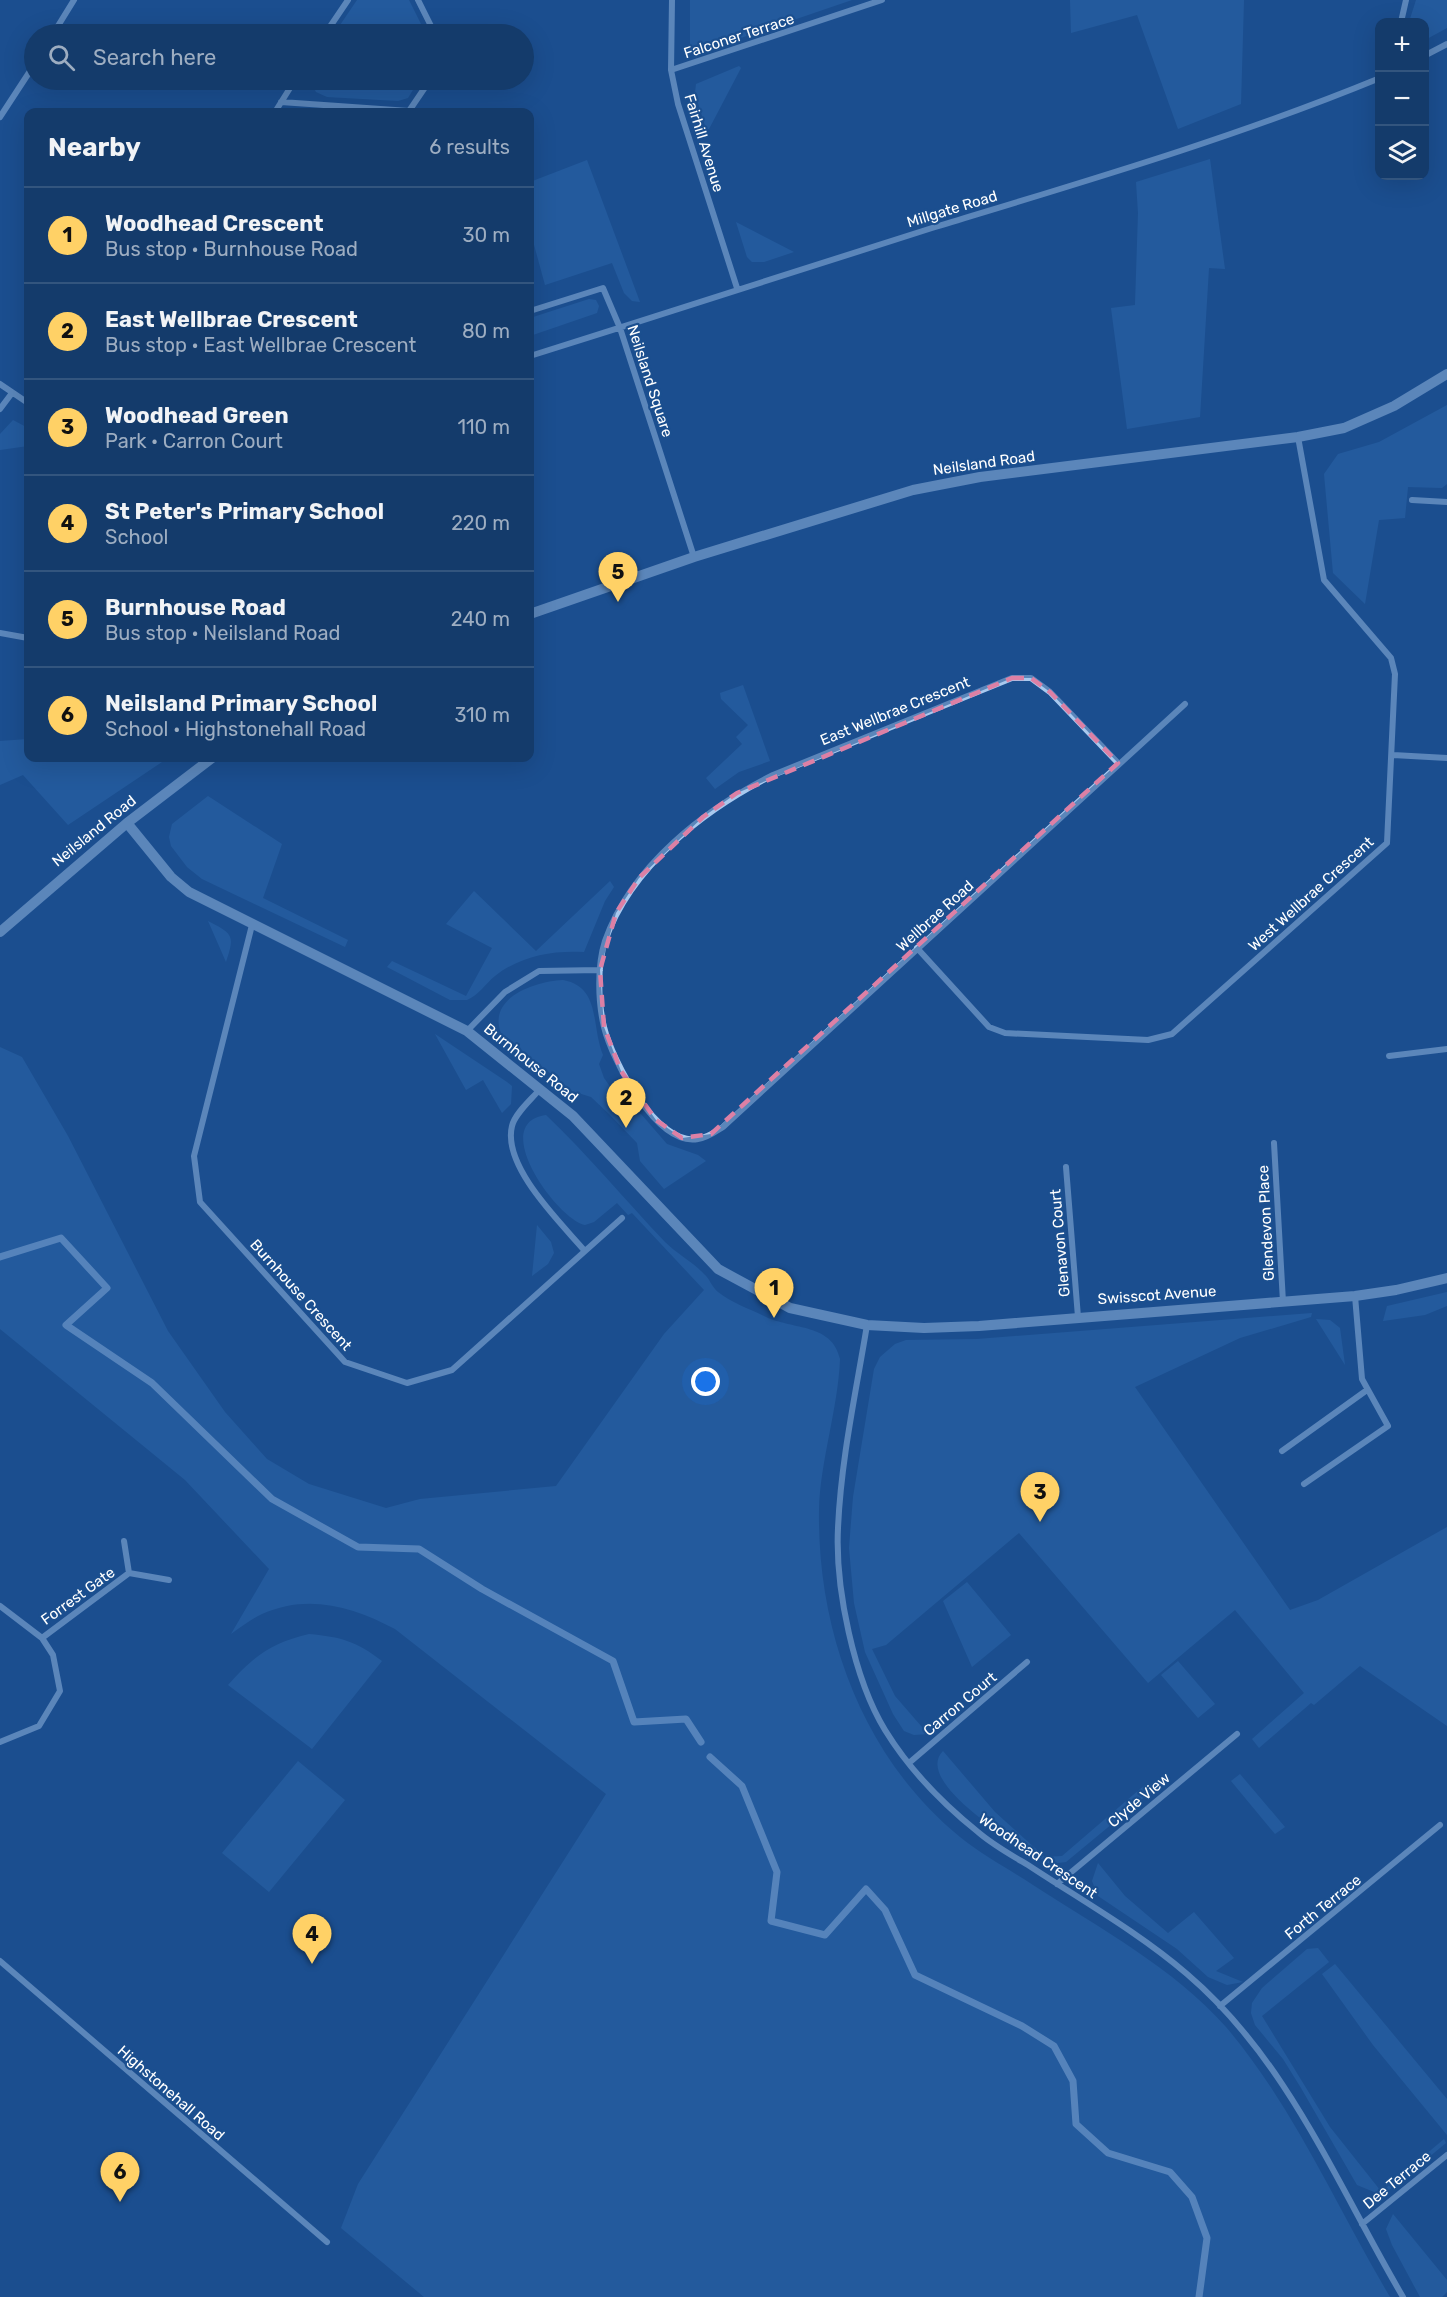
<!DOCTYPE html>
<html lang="en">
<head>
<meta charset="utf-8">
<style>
	body { margin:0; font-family:Rubik,sans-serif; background:#1d4271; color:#f1f3f6 }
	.controls { position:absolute; right:18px; top:18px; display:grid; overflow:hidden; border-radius:12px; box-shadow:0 6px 24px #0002 }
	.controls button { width:54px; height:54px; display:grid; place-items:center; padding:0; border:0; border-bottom:2px solid #33557e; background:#143b6b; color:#f1f3f6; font:30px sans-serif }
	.you { position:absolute; left:706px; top:1382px; width:21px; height:21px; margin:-15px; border:4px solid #fff; border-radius:50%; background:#1a73e8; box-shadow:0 0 0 9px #1a73e833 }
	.badge { display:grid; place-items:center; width:39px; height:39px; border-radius:50%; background:#ffd166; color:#111; font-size:20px; font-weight:700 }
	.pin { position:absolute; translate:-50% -50px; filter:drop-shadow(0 2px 3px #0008) }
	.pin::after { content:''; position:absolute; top:32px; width:21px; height:18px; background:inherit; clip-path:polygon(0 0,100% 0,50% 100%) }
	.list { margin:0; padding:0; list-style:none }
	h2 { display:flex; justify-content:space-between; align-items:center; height:78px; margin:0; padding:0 24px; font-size:26px }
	h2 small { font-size:20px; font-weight:400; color:#9dadc1 }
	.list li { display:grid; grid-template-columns:39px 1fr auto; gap:18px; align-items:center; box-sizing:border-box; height:96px; padding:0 24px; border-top:2px solid #33557e }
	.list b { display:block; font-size:22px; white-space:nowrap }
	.list p { margin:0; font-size:20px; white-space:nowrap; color:#9dadc1 }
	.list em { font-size:20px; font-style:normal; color:#9dadc1 }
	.icon { flex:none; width:33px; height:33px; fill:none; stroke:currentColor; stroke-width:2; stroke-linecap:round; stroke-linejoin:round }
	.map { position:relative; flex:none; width:1447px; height:2297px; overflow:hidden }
	.search { position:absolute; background:#143b6b; box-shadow:0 6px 24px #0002; left:24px; top:24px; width:510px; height:66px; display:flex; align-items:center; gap:15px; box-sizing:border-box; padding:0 21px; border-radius:33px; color:#9dadc1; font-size:22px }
	.panel { position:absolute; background:#143b6b; box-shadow:0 6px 24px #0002; left:24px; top:108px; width:510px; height:654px; border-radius:12px }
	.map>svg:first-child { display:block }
	.green { fill:#2e69ad }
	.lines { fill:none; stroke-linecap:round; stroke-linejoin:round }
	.stream { stroke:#9cc4f0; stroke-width:7 }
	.minor { stroke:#a9c9ee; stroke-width:6 }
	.tertiary { stroke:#a9c9ee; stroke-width:10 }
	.marked { fill:none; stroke:#dd80a5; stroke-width:4.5; stroke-dasharray:12 8; stroke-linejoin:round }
	.labels { text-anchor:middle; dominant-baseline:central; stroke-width:4.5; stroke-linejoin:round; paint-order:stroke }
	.street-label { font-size:15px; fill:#fff; stroke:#1b4f8f }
</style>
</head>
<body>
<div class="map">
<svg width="1447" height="2297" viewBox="0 0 1447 2297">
	<rect width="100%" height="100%" fill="#1b4f8f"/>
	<path class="green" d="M357 0H409L426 34H334Z
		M690 0H852L703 51 690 48Z
		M1070 0H1244L1241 104 1178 129 1137 15 1071 33Z
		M1416 0H1447V28L1425 40 1424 22H1409Z
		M739 66 741 68 709 129H706L695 93 696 84Z
		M310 80H419L408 98 398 101 327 97 316 92Z
		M1210 159 1225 269 1209 268 1200 417 1127 429 1111 308 1135 305 1138 213 1136 182Z
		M587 160 640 302 632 301 624 293 612 263 545 285 530 230V182Z
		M736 222 794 252 764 262H752L747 257Z
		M589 299 596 300 599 306 597 313 530 336V318Z
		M1447 405V484L1442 488 1408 487 1405 518 1379 520 1365 604 1333 573 1324 474 1338 454 1379 442Z
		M13 420 28 428V446L0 450V434Z
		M743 685 770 761 739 772 715 789 706 778 742 744 736 737 748 725 721 699 720 693Z
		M28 739V758H158L162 762 68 825 23 775 0 785V741Z
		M208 796 282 844 263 898 348 940 345 947 202 879 187 867 171 846 169 837 172 824Z
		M610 881 614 887 605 901 584 952C553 950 520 956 495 976 485 984 479 995 467 1000H450L387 967 392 961 466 996 492 948 446 924 474 891 536 951Z
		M208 921C233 934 235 935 226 962Z
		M563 980C601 987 591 1026 603 1055L599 1064 604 1078 631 1116 641 1114 667 1144 698 1155 706 1161 664 1189 640 1161 637 1143 609 1114 591 1097 572 1091 501 1033C487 997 537 981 563 980Z
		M435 1034 507 1082 512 1086 511 1104 502 1113 483 1080 466 1090Z
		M0 1047 22 1057 68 1136 168 1331 225 1412 267 1459 309 1484 386 1508 420 1499 556 1486 664 1334 704 1290 632 1213 628 1215 617 1203 594 1222 585 1225C558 1220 487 1123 546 1115 588 1155 625 1200 665 1242 677 1254 693 1262 704 1274 710 1279 711 1286 718 1292 732 1303 750 1309 766 1317 793 1330 832 1323 840 1359 838 1409 820 1462 819 1510 817 1632 863 1758 960 1837 982 1855 1009 1869 1033 1885 1099 1928 1174 1968 1226 2027 1294 2107 1337 2208 1390 2297H424L341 2228 358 2184 606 1794 395 1629C354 1607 308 1593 262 1614 251 1619 241 1627 231 1634L269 1569 185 1480 0 1329Z
		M537 1225 551 1242 554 1253 548 1264 532 1276Z
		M1447 1292V1306L1425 1315 1383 1321 1387 1306Z
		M1312 1313 1311 1317 1240 1338 1135 1387 1290 1610 1318 1600 1447 1527V1726L1360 1666 1314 1705 1311 1703 1259 1748 1252 1739 1304 1693 1235 1610 1148 1683 1019 1533 886 1645 872 1649 895 1696 928 1734 914 1735 904 1731 893 1714 865 1652 854 1603 849 1548 853 1497 874 1369 880 1357 895 1344 906 1340 977 1339Z
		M1316 1319 1330 1320 1340 1328 1345 1365Z
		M967 1582 1011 1635 972 1667 943 1601Z
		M309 1634C341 1637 356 1641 382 1661L312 1749 228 1685C254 1656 271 1643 309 1634Z
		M1178 1661 1215 1704 1198 1718 1161 1675Z
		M943 1751 995 1812 1045 1857 1062 1856 1147 1783 1153 1790 1066 1862 1050 1864C1027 1851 911 1783 943 1751Z
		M298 1761 345 1800 269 1892 222 1853Z
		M1240 1774 1285 1827 1275 1834 1231 1781Z
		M1098 1863 1125 1896 1168 1933 1194 1912 1234 1958 1216 1971 1243 1982 1227 1985 1208 1977 1177 1949 1098 1896 1092 1881Z
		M1318 1948 1329 1962 1262 2016 1330 2127 1380 2190 1386 2188 1444 2139 1446 2143 1389 2190 1379 2194 1357 2185 1301 2088 1283 2059 1255 2025 1251 2013 1252 2003 1262 1988 1307 1949Z
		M1335 1964 1447 2099V2135L1373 2045 1322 1974Z
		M1393 2214 1447 2280V2292L1442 2297H1420L1392 2245 1386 2229Z"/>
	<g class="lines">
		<path class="stream" d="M0 1257 61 1238 107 1288 66 1325 152 1383 272 1499 358 1547 419 1549 482 1589 613 1661 634 1722 686 1719 701 1742
			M710 1757 742 1786 777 1872 771 1921 825 1935 866 1889 885 1910 915 1975 1022 2026 1054 2046 1073 2081 1076 2124 1108 2153 1170 2172 1192 2197 1207 2238 1199 2297"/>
		<path class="minor" d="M418 0 435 34
			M672 0 671 70 678 104 737 288
			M1401 22 1406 0
			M53 34 74 0
			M325 34 348 0
			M1424 56 1447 44
			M671 70 882 0
			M281 102 409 111 430 80
			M275 112 295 80
			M0 117 34 65
			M530 311 603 288 620 328 694 557
			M530 356C664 314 797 270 932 228 1083 182 1234 138 1380 78
			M0 384 28 403
			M0 409 12 393
			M1412 500 1447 502
			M0 633 28 638
			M1393 755 1447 758
			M1118 763 1050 692 1031 678H1012L773 775C705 809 631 866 605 941 597 966 598 1002 604 1027 612 1060 657 1147 698 1139 707 1138 715 1132 723 1127L1185 704
			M252 925 194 1156 200 1202 345 1362 407 1383 452 1370 622 1218
			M917 948 989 1027 1005 1033 1148 1040 1172 1034 1387 843 1395 674 1391 658 1324 580 1298 437
			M467 1031 505 992 539 971 600 970
			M1389 1056 1447 1049
			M540 1089C532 1099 515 1113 512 1126 502 1166 560 1222 584 1250
			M1274 1143 1283 1302
			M1066 1167 1078 1317
			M867 1325C856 1392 841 1459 838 1528 835 1588 854 1679 885 1730 909 1769 943 1804 978 1832 993 1845 1011 1855 1028 1865 1081 1900 1138 1932 1187 1974 1288 2060 1337 2185 1403 2297
			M1282 1451 1367 1390
			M1304 1484 1388 1426 1362 1379 1355 1296
			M124 1541 129 1573
			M0 1606 42 1638 53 1655 60 1691 39 1726 0 1742
			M42 1638 129 1573 169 1580
			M909 1763 1027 1662
			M1057 1884 1237 1734
			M0 1961 327 2242
			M1220 2006 1440 1825
			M1362 2224 1447 2155"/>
		<path class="tertiary" d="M530 614 694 557 913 490 980 477 1298 437 1344 428 1394 406 1447 374
			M127 823 171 877 189 892 467 1031 573 1116 718 1269 790 1308 867 1325 924 1328 979 1326 1355 1296 1396 1290 1447 1278
			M0 932 127 823 212 758"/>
	</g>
	<path d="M0 0H1447V2297H0ZM1012 678H1031L1050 692 1118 763 711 1134 682 1138 656 1120 621 1071 604 1027 600 970 616 913 639 878 703 817 737 793Z" fill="#1b4f8f" fill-opacity=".55" fill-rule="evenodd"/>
	<path class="marked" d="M1012 678H1031L1050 692 1118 763 711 1134 682 1138 656 1120 621 1071 604 1027 600 970 616 913 639 878 703 817 737 793Z"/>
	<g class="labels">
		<g class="street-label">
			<text transform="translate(739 36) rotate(-18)">Falconer Terrace</text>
			<text transform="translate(704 143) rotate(73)">Fairhill Avenue</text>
			<text transform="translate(952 209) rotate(-17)">Millgate Road</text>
			<text transform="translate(650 381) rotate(72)">Neilsland Square</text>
			<text transform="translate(984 463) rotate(-8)">Neilsland Road</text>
			<text transform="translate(895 711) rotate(-22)">East Wellbrae Crescent</text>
			<text transform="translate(94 831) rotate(-39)">Neilsland Road</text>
			<text transform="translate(1311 894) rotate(-42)">West Wellbrae Crescent</text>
			<text transform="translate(935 916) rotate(-42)">Wellbrae Road</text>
			<text transform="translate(531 1063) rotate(39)">Burnhouse Road</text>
			<text transform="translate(1266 1223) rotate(-93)">Glendevon Place</text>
			<text transform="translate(1060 1243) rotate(-95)">Glenavon Court</text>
			<text transform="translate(301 1295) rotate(48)">Burnhouse Crescent</text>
			<text transform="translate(1157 1295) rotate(-4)">Swisscot Avenue</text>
			<text transform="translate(78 1596) rotate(-36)">Forrest Gate</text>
			<text transform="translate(960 1704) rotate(-40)">Carron Court</text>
			<text transform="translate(1139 1800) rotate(-40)">Clyde View</text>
			<text transform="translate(1038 1856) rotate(34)">Woodhead Crescent</text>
			<text transform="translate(1323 1907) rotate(-39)">Forth Terrace</text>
			<text transform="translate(171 2093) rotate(41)">Highstonehall Road</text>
			<text transform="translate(1397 2180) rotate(-39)">Dee Terrace</text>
		</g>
	</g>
</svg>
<div class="controls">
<button>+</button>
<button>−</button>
<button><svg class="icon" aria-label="layers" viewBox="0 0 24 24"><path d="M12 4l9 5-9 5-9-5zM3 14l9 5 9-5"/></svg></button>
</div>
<div class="you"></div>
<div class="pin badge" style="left:774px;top:1318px">1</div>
<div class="pin badge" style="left:626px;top:1128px">2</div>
<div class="pin badge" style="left:1040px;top:1522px">3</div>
<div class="pin badge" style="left:312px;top:1964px">4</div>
<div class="pin badge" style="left:618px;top:602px">5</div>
<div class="pin badge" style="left:120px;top:2202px">6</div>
<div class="search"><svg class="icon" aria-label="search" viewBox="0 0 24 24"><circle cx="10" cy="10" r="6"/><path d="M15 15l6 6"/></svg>Search here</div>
<section class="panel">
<h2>Nearby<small>6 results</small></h2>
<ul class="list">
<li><span class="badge">1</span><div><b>Woodhead Crescent</b><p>Bus stop · Burnhouse Road</p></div><em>30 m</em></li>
<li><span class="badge">2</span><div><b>East Wellbrae Crescent</b><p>Bus stop · East Wellbrae Crescent</p></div><em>80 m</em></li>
<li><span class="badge">3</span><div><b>Woodhead Green</b><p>Park · Carron Court</p></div><em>110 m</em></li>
<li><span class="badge">4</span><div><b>St Peter's Primary School</b><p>School</p></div><em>220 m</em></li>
<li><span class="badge">5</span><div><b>Burnhouse Road</b><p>Bus stop · Neilsland Road</p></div><em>240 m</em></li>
<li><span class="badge">6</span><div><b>Neilsland Primary School</b><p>School · Highstonehall Road</p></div><em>310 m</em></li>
</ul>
</section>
</div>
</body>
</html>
